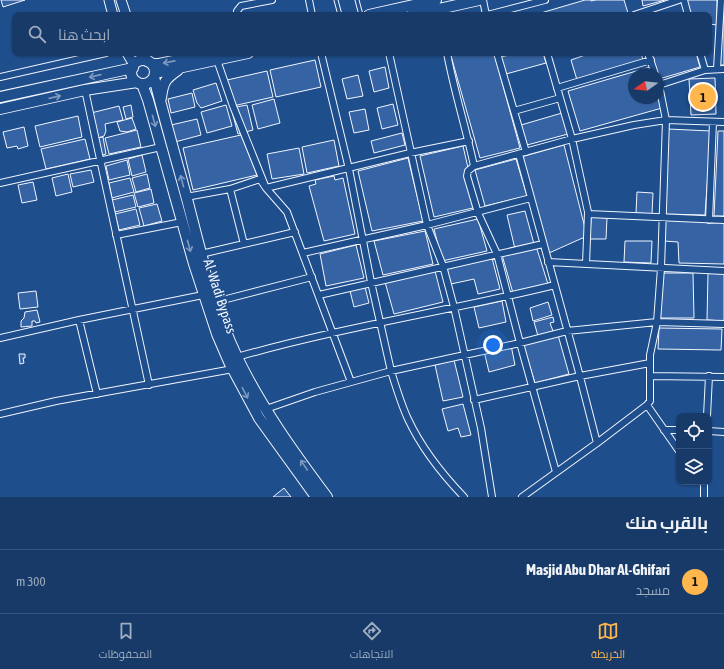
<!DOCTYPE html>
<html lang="ar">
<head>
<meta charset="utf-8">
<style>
	body { margin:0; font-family:"Asap Condensed",Cairo,sans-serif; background:#20416f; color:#f1f3f6; direction:rtl }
	.controls { position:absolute; right:12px; bottom:12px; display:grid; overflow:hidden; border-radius:8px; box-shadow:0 1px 3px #0004 }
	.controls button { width:36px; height:36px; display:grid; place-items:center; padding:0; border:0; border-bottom:1px solid #36547d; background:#173a69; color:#f1f3f6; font:20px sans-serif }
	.compass { position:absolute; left:628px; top:68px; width:36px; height:36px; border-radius:50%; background:#173a69; box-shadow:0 1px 3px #0004; rotate:256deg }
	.you { position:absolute; left:493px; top:345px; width:14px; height:14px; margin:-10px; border:3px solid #fff; border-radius:50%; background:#1a73e8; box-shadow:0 0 0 6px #1a73e833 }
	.badge { display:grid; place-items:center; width:26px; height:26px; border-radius:50%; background:#ffb74d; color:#111; font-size:13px; font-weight:700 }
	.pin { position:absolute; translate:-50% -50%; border:2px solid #fff; box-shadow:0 1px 4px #0006 }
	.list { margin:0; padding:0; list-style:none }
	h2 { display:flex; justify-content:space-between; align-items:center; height:52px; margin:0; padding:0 16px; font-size:17px }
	h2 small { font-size:13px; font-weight:400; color:#9eadc0 }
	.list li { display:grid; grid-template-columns:26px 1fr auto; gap:12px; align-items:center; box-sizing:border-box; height:64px; padding:0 16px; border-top:1px solid #36547d }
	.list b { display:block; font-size:15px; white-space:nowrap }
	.list p { margin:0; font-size:13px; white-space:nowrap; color:#9eadc0 }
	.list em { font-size:13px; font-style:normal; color:#9eadc0 }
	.icon { flex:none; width:22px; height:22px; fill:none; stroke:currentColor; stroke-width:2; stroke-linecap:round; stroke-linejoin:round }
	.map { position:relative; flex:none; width:724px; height:497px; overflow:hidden; direction:ltr }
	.search { position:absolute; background:#173a69; box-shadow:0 1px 3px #0004; left:12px; right:12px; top:12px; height:44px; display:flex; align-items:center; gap:10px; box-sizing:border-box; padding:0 14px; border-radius:8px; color:#9eadc0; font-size:15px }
	.sheet { height:116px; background:#173a69 }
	nav { display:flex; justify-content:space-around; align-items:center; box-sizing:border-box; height:56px; border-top:1px solid #36547d; background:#173a69; font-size:11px; color:#9eadc0 }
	nav a { display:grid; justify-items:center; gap:2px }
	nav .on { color:#ffb74d }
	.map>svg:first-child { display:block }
	.building { fill:#3563a3; stroke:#f2f6ff }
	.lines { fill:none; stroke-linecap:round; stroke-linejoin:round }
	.lane-casing { stroke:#f2f6ff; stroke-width:5 }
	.street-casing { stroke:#f2f6ff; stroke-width:8 }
	.secondary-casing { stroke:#f2f6ff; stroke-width:11 }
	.primary-casing { stroke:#f2f6ff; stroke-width:12 }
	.lane { stroke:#1f4e8c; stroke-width:3 }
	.street { stroke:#1f4e8c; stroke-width:6 }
	.secondary { stroke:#1f4e8c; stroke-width:9 }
	.primary { stroke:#1f4e8c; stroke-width:10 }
	.oneway { stroke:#7e9ac0 }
	.labels { text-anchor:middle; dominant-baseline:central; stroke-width:3; stroke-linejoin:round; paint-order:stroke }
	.street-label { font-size:14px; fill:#f2f6ff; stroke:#1f4e8c }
</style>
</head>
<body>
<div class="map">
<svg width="724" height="497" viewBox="0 0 724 497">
	<rect width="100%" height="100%" fill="#1f4e8c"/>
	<path class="building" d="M1 0H25L3 7Z
		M585 0H591V1L596 0H624L628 13 622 15H534Z
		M642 0H665L643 6Z
		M686 0H717V25L709 24V15H690Z
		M722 12H724V65H720Z
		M462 53H494L520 148 480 158 451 56Z
		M517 53H543L546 63 506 74 501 57Z
		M591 53H641L643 60 577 80 571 60Z
		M651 53H696L700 67 659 79Z
		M315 60 321 87 276 97 270 70Z
		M385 67 389 88 374 92 369 71Z
		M650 67 652 74H634V98H658V94L662 108 580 131 568 91Z
		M267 71 273 97 233 106 227 80Z
		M358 75 363 96 347 99 342 79Z
		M715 78 716 114 691 115 689 79Z
		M216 83 222 101 201 108 197 103 193 90Z
		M192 93 195 107 171 113 168 99Z
		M274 99 280 123 258 129 252 105Z
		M393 104 398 125 382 129 377 108Z
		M131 105 133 117 126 119 123 107Z
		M226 105 232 126 207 133 201 112Z
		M247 105 253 130 238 134 231 108Z
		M119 106 123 120 105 124 106 131 104 136 98 138 91 113Z
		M365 109 369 130 354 133 349 112Z
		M562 113 568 134 527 145 521 125Z
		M78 116 82 137 40 147 35 126Z
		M132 118 136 129 127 132 120 131 117 122Z
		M197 119 201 135 175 142 171 125Z
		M24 127 28 146 18 149 17 146 7 148 3 132Z
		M668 129 711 131 705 215 664 214Z
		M137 130 141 147 109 154 105 138Z
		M718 131H724V216H714Z
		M402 133 405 145 374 153 371 141Z
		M241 135 257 175 193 190 183 148Z
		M103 137 106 154 99 156 96 138Z
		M85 139 90 159 46 169 41 149Z
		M334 140 339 166 307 173 302 147Z
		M564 145 587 236 549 253 521 157Z
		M463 146 477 207 434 217 420 156Z
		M299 148 304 174 272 179 267 154Z
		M142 155 146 172 132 176 128 159Z
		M408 158 423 221 372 231 358 171Z
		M516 159 527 196 485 206 475 170Z
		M127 160 130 175 109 180 106 166Z
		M91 170 94 182 73 187 70 174Z
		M68 174 72 192 56 196 52 178Z
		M147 174 150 188 136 192 132 178Z
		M334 176 335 180 343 178 355 234 324 241 309 186 316 184 315 180Z
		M130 178 134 192 112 198 109 183Z
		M33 182 37 200 22 203 18 185Z
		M151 189 154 203 138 207 134 193Z
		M637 192 653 193 652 214 636 213Z
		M133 195 136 207 115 212 112 200Z
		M157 204 162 221 144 226 139 208Z
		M136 209 140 225 119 230 115 214Z
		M525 211 534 244 515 249 507 215Z
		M591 217 607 218 606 239H590Z
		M478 219 487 251 442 261 434 229Z
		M665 220 724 222V264L679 263 678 242 664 241Z
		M425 231 433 264 383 275 374 241Z
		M625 241H652L651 263 624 262Z
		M356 245 364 278 326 286 320 254Z
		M536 246 548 284 513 293 502 255Z
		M492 258 500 289 478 294 474 279 451 284 447 269Z
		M435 271 443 302 394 314 385 282Z
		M662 273H693L694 318H660Z
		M708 273H724V321L707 320Z
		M365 287 369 303 354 307 350 291Z
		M36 291 38 307 20 309 18 293Z
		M502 301 506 322 479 328 474 307Z
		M548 302 552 315 533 321 530 308Z
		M37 310 40 322 36 323 35 321H32V326L21 327V321L24 318 25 312Z
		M553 317 554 322 550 323 553 331 538 336 534 322Z
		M659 328 722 329 721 350 658 349Z
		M558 335 569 374 535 383 523 344Z
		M511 345 515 365 489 372 484 351Z
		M19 354H25V358H23L24 363 20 364Z
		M454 360 463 397 443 401 435 365Z
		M463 404 471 435 461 437 458 428 448 431 442 409Z
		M284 488 291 497H273Z"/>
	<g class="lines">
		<g class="lane-casing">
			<path id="lane" d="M336 0 340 15
				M357 0 361 15"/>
		</g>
		<g class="street-casing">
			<path id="street" d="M309 0 312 15
				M483 0 486 15
				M684 0 688 15
				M238 15 237 11 241 6 272 0
				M487 15 545 0
				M634 15 679 0
				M389 53 427 225 443 266 454 307 481 428 492 497
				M447 53C454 91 466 128 474 166L572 139 634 125 666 120 724 122
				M497 53 526 152
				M547 53 572 139 588 212 586 264
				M648 53 655 74
				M700 53 705 70
				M217 60 233 106 266 188 287 212 351 382
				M717 69 721 0
				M724 69 705 70 659 85 666 120 661 268 657 322 650 355V376L724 377
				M0 77 106 53
				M557 88 651 60
				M85 90 149 385
				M514 111 560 98
				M519 154 578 369 597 443
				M474 166 468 171 467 176 478 213 497 254 520 343 556 472
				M0 183 161 147
				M230 189 244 244
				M186 197 230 189 260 179 266 188 410 153 469 141
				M588 214 724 220
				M709 220 713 122
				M116 235 182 222
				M303 253 427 225 531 198
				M201 254 295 232
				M548 262 724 271
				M319 295 543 244
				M215 302 312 277
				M79 320 97 394
				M0 338 79 320 203 295
				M237 357C342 327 449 311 555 285
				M474 400 580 376 650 363
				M647 405 679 451
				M266 409 315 392 391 371 371 282 349 169 321 53
				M0 414 56 401 233 369
				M707 416 709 376
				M664 430H679
				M709 431 724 432
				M464 497C442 474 421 447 408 419 401 404 396 387 391 371L520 343 567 331 657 322 724 324
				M522 497 597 443 647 405 650 401V376
				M704 497V482"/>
		</g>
		<g class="secondary-casing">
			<path id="secondary" d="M109 0 113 15
				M121 0 126 15
				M127 53 134 65
				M143 53 148 62"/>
		</g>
		<g class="primary-casing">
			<path id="primary" d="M369 15 436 0
				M412 15 479 0
				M131 72a12 12 0 1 1 24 0a12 12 0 1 1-24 0Z
				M152 64H159L213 53
				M155 73 248 53
				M154 77C164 118 176 158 187 199 201 253 213 307 237 357 261 407 294 453 327 497
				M142 84 148 100 194 264 217 334 230 364 259 418 316 497
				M0 97 133 68
				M161 98C163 82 165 79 178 70
				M0 109 85 90 137 82"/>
		</g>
		<use href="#lane" class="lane"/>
		<use href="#street" class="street"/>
		<use href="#secondary" class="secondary"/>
		<use href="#primary" class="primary"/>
	</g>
	<defs><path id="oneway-shaft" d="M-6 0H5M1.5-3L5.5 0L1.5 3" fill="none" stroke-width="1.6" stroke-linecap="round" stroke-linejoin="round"/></defs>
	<g class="oneway">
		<use href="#oneway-shaft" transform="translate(169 62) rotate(169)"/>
		<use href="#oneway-shaft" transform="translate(95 76) rotate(167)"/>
		<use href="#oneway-shaft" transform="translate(55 97) rotate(-13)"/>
		<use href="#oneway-shaft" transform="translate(154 121) rotate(74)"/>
		<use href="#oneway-shaft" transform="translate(182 181) rotate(-105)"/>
		<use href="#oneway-shaft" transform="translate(189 246) rotate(75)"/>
		<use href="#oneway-shaft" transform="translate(245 393) rotate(63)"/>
		<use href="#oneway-shaft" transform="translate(304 465) rotate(-124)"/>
	</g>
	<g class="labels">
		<g class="street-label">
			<text transform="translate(220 296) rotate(72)">Al-Wadi Bypass</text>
		</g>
	</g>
</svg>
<div class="controls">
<button><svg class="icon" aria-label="locate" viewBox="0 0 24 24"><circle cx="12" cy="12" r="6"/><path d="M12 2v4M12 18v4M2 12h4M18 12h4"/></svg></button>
<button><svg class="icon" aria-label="layers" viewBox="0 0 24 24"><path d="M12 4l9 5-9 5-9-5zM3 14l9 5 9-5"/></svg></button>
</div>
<svg class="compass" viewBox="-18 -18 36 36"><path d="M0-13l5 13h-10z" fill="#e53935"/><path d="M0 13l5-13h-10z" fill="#9eadc0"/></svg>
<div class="you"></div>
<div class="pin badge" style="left:703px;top:97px">1</div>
<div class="search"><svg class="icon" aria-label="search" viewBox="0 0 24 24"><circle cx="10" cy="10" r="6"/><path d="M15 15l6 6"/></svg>ابحث هنا</div>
</div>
<section class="sheet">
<h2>بالقرب منك<small></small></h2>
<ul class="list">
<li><span class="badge">1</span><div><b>Masjid Abu Dhar Al-Ghifari</b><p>مسجد</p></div><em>300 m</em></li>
</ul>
</section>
<nav>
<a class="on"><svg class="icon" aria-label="map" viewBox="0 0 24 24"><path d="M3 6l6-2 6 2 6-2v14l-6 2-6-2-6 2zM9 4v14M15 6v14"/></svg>الخريطة</a>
<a><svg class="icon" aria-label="directions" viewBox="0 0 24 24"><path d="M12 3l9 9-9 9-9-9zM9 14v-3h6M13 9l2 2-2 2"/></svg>الاتجاهات</a>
<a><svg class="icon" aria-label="saved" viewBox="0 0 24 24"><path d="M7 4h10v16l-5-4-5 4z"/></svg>المحفوظات</a>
</nav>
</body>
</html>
